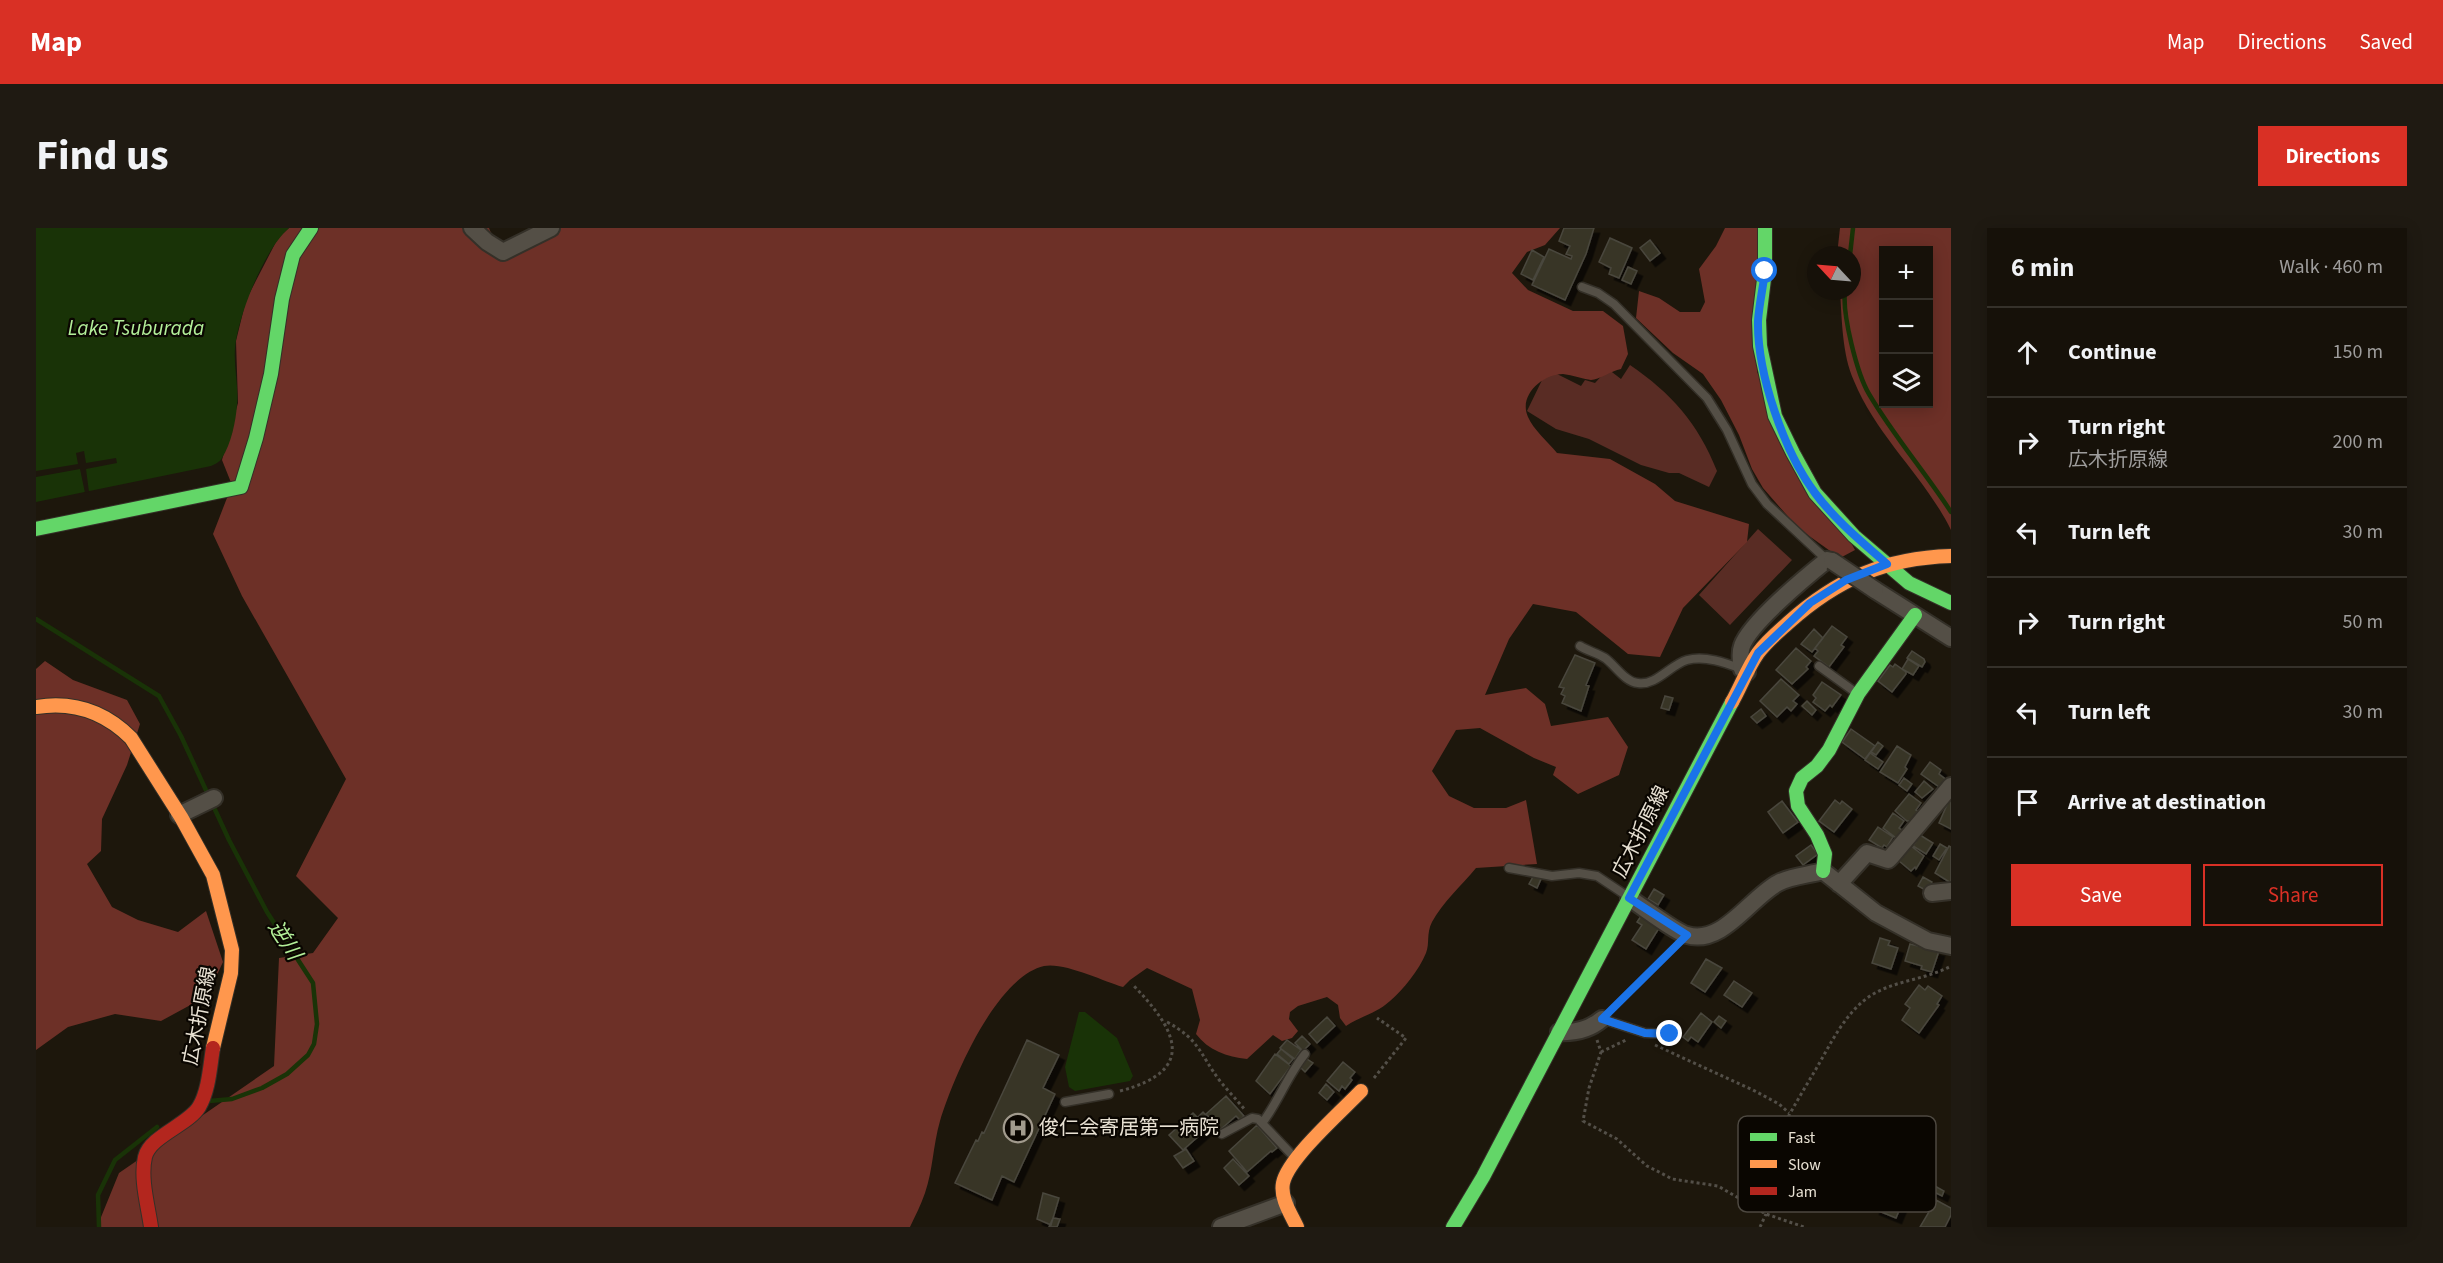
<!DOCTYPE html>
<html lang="en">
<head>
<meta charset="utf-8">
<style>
	body { margin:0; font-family:"Source Sans 3","Noto Sans JP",sans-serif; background:#1f1a12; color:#f1f3f6 }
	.controls { position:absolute; right:18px; top:18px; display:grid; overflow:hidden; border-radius:0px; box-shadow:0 3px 15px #0003 }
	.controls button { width:54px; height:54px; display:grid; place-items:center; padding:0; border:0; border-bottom:2px solid #35312a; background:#161109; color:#f1f3f6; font:30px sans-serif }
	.compass { position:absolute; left:1771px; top:18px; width:54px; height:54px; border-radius:50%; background:#161109; box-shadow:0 3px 15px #0003; rotate:296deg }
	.stop { position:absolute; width:18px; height:18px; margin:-14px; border:4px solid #1a73e8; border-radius:50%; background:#fff }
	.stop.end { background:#1a73e8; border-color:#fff; box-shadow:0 2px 6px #0008 }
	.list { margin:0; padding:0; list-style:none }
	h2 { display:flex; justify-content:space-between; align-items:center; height:78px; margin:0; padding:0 24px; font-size:26px }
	h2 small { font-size:20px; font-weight:400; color:#9e9d9c }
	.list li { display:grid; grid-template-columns:39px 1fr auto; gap:18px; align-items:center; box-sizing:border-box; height:90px; padding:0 24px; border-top:2px solid #35312a }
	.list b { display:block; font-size:22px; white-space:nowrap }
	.list p { margin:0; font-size:20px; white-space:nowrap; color:#9e9d9c }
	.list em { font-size:20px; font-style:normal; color:#9e9d9c }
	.actions { display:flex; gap:12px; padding:18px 24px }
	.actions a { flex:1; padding:14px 0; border:2px solid #d93025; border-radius:0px; text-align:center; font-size:21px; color:#d93025 }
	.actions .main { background:#d93025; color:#fff }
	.icon { flex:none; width:33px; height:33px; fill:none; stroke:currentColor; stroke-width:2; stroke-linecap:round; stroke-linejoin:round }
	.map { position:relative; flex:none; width:1915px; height:999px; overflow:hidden; border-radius:0px }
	header { display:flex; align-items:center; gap:36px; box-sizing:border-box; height:84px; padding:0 30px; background:#d93025; color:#fff }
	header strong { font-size:28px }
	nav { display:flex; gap:33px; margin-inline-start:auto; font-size:21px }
	.intro { display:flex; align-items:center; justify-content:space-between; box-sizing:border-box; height:144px; padding:0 36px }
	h1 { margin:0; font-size:42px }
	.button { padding:15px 27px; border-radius:0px; background:#d93025; color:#fff; font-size:21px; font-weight:700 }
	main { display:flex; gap:36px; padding:0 36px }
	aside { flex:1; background:#161109; border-radius:0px; box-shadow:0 3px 15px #0003 }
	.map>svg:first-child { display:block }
	.green { fill:#592c24 }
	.forest { fill:#6d3027; fill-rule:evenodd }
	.water { fill:#193307 }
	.pier { fill:#1d170c }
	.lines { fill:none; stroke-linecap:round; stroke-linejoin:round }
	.stream { stroke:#193307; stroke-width:4.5 }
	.building { fill:#383628; stroke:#4a473d; stroke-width:1.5; filter:url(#shadow) }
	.lane-casing { stroke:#343028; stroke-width:11 }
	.street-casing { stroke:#343028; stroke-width:20 }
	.fast-casing { stroke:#343028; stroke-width:16 }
	.slow-casing { stroke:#343028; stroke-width:16 }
	.jam-casing { stroke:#343028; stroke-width:16 }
	.path { stroke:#534f48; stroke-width:3; stroke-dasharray:3 3; stroke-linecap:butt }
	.lane { stroke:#544f46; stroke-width:8 }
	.street { stroke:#544f46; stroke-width:16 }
	.fast { stroke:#63d668; stroke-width:14 }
	.slow { stroke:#ff974d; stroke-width:14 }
	.jam { stroke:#b3261e; stroke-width:14 }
	.street-bridge-casing { stroke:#343028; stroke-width:20; stroke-linecap:butt }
	.street-bridge { stroke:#544f46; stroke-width:16 }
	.route { stroke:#1a73e8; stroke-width:8 }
	.labels { text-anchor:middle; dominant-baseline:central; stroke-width:4.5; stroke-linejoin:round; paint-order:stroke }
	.street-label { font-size:20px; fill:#e8e1d3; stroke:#0a0601 }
	.poi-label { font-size:20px; fill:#e8e1d3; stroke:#0a0601; text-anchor:start }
	.water-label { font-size:21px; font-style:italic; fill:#b3ef99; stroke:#0a0601 }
	.key { fill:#0a0601; stroke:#4d4840; stroke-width:1.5 }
	.key-label { font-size:16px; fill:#e8e1d3 }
</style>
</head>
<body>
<header>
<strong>Map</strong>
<nav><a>Map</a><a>Directions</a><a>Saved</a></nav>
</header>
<div class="intro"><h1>Find us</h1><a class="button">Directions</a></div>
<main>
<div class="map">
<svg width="1915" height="999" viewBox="0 0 1915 999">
	<defs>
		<filter id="shadow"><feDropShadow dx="5.5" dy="5.5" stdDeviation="0" flood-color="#0009"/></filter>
	</defs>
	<rect width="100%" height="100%" fill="#1d170c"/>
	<path class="green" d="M1594 137C1635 165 1662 195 1681 243L1673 259 1643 245H1633L1605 237 1553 211 1520 201 1491 183 1507 150 1519 145 1545 158 1549 152 1559 155 1572 141 1585 151Z
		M1722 301 1756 332 1694 397 1663 367Z"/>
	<path class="forest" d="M253 0H453L461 20 488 24 513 0H1524L1509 17 1491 24 1476 45 1492 62 1537 83H1567L1587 98 1592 126 1585 141C1575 143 1563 152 1555 152 1546 151 1537 147 1527 146 1507 146 1482 167 1492 189 1497 201 1512 214 1521 225L1574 231 1619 256 1639 273 1713 296 1711 314 1647 380 1624 429 1592 426 1540 384 1497 376 1473 411 1449 467 1490 460 1509 476 1515 498 1572 489 1592 519 1583 547 1542 566 1517 547 1520 539 1498 530 1444 500 1420 502 1396 543 1413 568 1438 580H1470L1490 572 1501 636 1440 640C1426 657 1406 675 1396 694 1390 706 1394 715 1390 725 1383 742 1367 762 1354 773 1341 785 1325 788 1310 798L1304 790 1302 777 1291 769 1262 778 1254 784 1253 791 1262 803 1256 810 1246 813 1237 807 1211 831C1191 829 1172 822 1160 806L1164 792 1156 761 1111 740 1094 752 1087 759C1067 753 1028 734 1008 738 960 749 917 850 904 893 897 917 897 942 889 965 885 977 879 988 874 999H61L83 945 238 838 243 730 277 725 302 690 260 648 310 551 206 368 177 306 196 257 186 232 202 175 200 113 210 72 242 10Z
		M1689 0H1726L1721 144 1819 322 1804 330 1762 300 1727 260 1716 241 1703 207 1685 172 1667 146 1637 125 1600 90 1603 63 1623 70 1644 84H1664L1669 74 1663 41 1680 18Z
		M1804 0H1915V302C1889 249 1841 209 1818 153 1806 126 1806 92 1804 63H1816V27H1801ZM1892 22V176H1848V22Z
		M9 433 37 452 91 472 104 496 91 537 66 591 65 623 51 636 76 679 102 692 142 704 170 683 187 734 171 768 125 793 79 786 32 799 0 822V441Z"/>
	<path class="water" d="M0 0H253C228 22 206 80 200 112 196 135 203 155 201 176 200 193 195 216 186 230 184 234 179 236 175 238L0 274Z
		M1043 784H1049L1081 810 1097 848 1094 853 1039 863 1033 859 1029 839Z"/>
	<path class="pier" d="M48 223 50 235 80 230 81 235 50 241 53 264 49 265 44 241 0 249V243L42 236 40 225Z"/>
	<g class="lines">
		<path class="stream" d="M1814 27 1817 0
			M1809 63C1806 86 1821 146 1833 166 1857 207 1889 244 1915 284
			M0 391 123 468 145 508 193 612 231 684 277 755 281 796 278 816 272 827 251 846 226 860 196 871 173 873
			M63 999 62 967 79 932 121 899"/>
	</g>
	<path class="building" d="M1528 0H1558L1550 26 1529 72 1496 57 1513 21 1535 31 1536 28 1530 26 1534 18 1523 13Z
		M1574 10 1596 20 1583 50 1573 46 1575 40 1563 34Z
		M1614 12 1624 25 1614 33 1604 20Z
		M1496 22 1508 29 1497 52 1485 46Z
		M1592 39 1601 43 1595 56 1586 52Z
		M1796 398 1811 409 1805 417 1808 419 1793 439 1778 428 1782 423 1779 420Z
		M1778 401 1787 410 1776 424 1765 416Z
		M1760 420 1775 433 1770 439 1772 441 1756 456 1740 442Z
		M1876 423 1888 431 1889 434 1886 439 1871 430Z
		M1539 427 1559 435 1550 457 1553 458 1545 483 1526 475 1529 468 1525 466 1528 460 1523 459Z
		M1872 431 1883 438 1877 447 1866 441Z
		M1859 436 1870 444V446L1856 464 1842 453 1854 437 1857 439Z
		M1745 451 1763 467 1757 473 1761 476 1755 483 1751 479 1741 489 1724 473Z
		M1786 454 1805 467 1796 479 1794 477 1789 483 1777 474 1780 470 1777 467Z
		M1629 468 1637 470 1633 482 1625 480Z
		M1771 473 1780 482 1776 487 1766 478Z
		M1725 481 1730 488 1721 495 1715 489Z
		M1815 501 1839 518 1829 531 1806 514Z
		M1842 514 1847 518 1840 527 1835 524Z
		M1861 518 1875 527 1869 539 1871 541 1862 555 1844 544Z
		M1834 525 1847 534 1842 541 1829 532Z
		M1894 534 1905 542 1903 546 1912 553 1906 561 1885 546Z
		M1868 550 1876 556 1871 563 1863 557Z
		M1888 553 1897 561 1886 570 1879 564Z
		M1873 566 1885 575 1880 582 1882 583 1875 593H1871L1859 583Z
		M1914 570H1915V601L1903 595Z
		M1799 572 1804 576 1806 573 1816 581 1798 604 1783 593Z
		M1746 573 1762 594 1747 605 1732 584Z
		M1857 585 1868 593 1863 600 1869 604 1863 612 1847 600Z
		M1842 599 1857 609 1851 619 1848 617 1846 620 1833 612Z
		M1884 607 1897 615 1890 626 1877 618Z
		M1904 616 1911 620 1903 632 1897 628Z
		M1775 617 1782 626 1767 637 1760 628Z
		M1875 618 1888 628 1880 641 1879 639 1875 643 1863 633Z
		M1913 618 1915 619V655L1899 645Z
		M1498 647 1505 651 1501 660 1493 656Z
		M1887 649 1896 654 1891 663 1882 658Z
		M1618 661 1628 667 1622 677 1612 671Z
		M1607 685 1625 697 1610 721 1596 712 1606 697 1601 694Z
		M1844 710 1854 713 1852 717 1862 720 1855 741 1836 735Z
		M1874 716 1903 723 1896 744 1885 741 1886 738 1869 733Z
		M1670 731 1686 740 1669 764 1655 755Z
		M1698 753 1716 765 1706 779 1688 767Z
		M1883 757 1889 762 1892 758 1906 768 1901 776 1903 777 1883 805 1866 792 1874 780 1869 776Z
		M1665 785 1676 794 1662 814 1655 809 1652 813 1647 809Z
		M1683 788 1690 793 1685 800 1678 794Z
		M1291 789 1299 798 1281 815 1273 806Z
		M1266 808 1274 816 1267 823 1259 815Z
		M991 812 1023 827 1007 860 1019 866 978 954 966 948 956 972 919 955 940 912 942 913 946 904 948 905Z
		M1251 812 1265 822 1259 831 1244 820Z
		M1245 821 1257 831 1253 836 1241 826Z
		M1239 826 1255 838 1234 866 1220 853Z
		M1271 831 1277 835 1269 844 1264 839Z
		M1307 834 1319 844 1314 850 1316 852 1309 861 1306 858 1303 863 1291 853Z
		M1290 856 1298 864 1291 872 1283 865Z
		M1190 868 1208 888 1204 892 1200 888 1184 902 1170 886Z
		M1167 884 1177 895 1172 900 1162 889Z
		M1157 885 1172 900 1147 922 1133 907Z
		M1221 897 1241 920 1236 924 1235 923 1211 944 1193 923Z
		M1150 921 1158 933 1147 940 1138 928Z
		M1197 931 1213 948 1203 957 1188 940Z
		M1847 957 1870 966 1860 990 1838 981Z
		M1897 957 1908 963 1906 968 1894 962Z
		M1007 965 1023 970 1015 997 1001 991Z
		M1900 972 1915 980V987L1909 999H1884Z
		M1017 990 1024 991 1021 999H1013Z"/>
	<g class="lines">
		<g class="lane-casing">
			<path id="lane" d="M1546 59 1562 65 1578 76 1671 170 1691 202 1716 256 1731 276 1791 332
				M1544 418C1552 423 1561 425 1569 430 1579 437 1589 454 1602 455 1620 458 1634 437 1651 432 1669 427 1690 435 1706 441
				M1783 438 1819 464
				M1473 640 1516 648 1543 645 1561 648 1591 668
				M1566 791 1609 805 1634 806
				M1029 874 1073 866
				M1227 894C1243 872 1252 847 1269 826
				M1186 906 1216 890 1222 891 1258 929"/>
		</g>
		<g class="street-casing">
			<path id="street" d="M436 0 451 14 467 24 515 0
				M1839 362 1915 410
				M1711 444 1706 441C1705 434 1703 426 1706 418 1714 395 1771 348 1791 332L1796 333
				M143 587 178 570
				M1803 656 1831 625 1852 632 1855 629 1915 558
				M1896 665 1915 663
				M1593 670C1606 678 1639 704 1651 707 1686 718 1714 670 1742 655 1755 648 1773 647 1787 643L1840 685 1892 713 1915 718
				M1523 804C1539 805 1553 802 1566 791
				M1185 999 1250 975"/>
		</g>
		<g class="fast-casing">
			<path id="fast" d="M1729 0V43L1723 92 1724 118 1739 188 1757 225 1779 265 1818 308 1873 355 1915 375
				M0 301 205 259 220 210 235 146 246 71 257 27 275 0
				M1787 643 1789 626 1781 607 1762 578 1760 563 1766 550 1781 538 1793 522 1822 466 1879 387
				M1417 999 1447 949 1696 474"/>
		</g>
		<g class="slow-casing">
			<path id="slow" d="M1696 474C1705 458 1712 439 1722 425 1730 414 1742 404 1752 395 1801 351 1849 330 1915 328
				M0 479C37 473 68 483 95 510L145 589 177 647 196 722 195 745 177 820
				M1261 999C1255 986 1244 970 1247 955 1252 930 1306 883 1325 863"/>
		</g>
		<g class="jam-casing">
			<path id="jam" d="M115 999C112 978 104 950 109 929 114 908 152 897 163 879 173 862 174 838 177 820"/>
		</g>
		<path class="path" d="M1576 781 1640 719
			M1131 794C1164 812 1163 825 1184 853 1192 863 1201 872 1209 882
			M1561 812 1565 824 1553 860 1547 893 1581 911 1611 938 1625 945 1636 951 1682 958 1730 986 1768 999
			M1619 817 1717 862 1743 876 1753 885
			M1565 824 1590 812
			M1338 850 1370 810 1341 790
			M1084 863C1164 842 1139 800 1096 756
			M1747 897 1785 922 1846 945
			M1713 976C1728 928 1755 883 1780 841 1795 815 1809 785 1834 768 1859 752 1889 752 1915 738
			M1724 999 1730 986"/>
		<use href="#lane" class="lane"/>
		<use href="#street" class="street"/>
		<use href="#fast" class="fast"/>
		<use href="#slow" class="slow"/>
		<use href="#jam" class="jam"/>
		<g class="street-bridge-casing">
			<path id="street-bridge" d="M1796 333 1839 362"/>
		</g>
		<use href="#street-bridge" class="street-bridge"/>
	</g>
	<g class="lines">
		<path class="route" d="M1634 806 1609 805 1566 791 1651 707 1593 670 1722 425 1774 375 1810 352 1851 336C1826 314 1799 292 1779 265 1748 224 1721 145 1722 93 1723 77 1727 60 1729 43"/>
	</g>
	<defs>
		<g id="hospital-ring" transform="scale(1.5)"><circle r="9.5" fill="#0a0601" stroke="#a19a8d" stroke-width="1.5"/><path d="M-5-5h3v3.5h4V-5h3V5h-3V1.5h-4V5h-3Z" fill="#a19a8d"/></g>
	</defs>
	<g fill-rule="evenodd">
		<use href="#hospital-ring" x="982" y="900"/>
	</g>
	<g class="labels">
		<g class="street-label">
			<text transform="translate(1605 604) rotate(-63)">広木折原線</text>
			<text transform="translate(164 788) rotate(-79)">広木折原線</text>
		</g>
		<g class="poi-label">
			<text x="1003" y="900">俊仁会寄居第一病院</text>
		</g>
		<g class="water-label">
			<text x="100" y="100">Lake Tsuburada</text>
			<text transform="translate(249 712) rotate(57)">逆川</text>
		</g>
	</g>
	<rect x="1702" y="888" width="198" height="96" rx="9" class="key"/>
	<rect x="1714" y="905" width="27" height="8" fill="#63d668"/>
	<rect x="1714" y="932" width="27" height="8" fill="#ff974d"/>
	<rect x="1714" y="959" width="27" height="8" fill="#b3261e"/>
	<g class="key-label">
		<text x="1752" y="915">Fast</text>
		<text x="1752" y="942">Slow</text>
		<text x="1752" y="969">Jam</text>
	</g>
</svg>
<div class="controls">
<button>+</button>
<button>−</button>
<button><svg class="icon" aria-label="layers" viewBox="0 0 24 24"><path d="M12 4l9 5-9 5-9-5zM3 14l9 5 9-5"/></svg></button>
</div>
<svg class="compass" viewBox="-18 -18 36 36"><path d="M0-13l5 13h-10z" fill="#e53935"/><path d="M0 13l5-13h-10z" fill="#9e9d9c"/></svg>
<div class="stop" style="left:1729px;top:43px"></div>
<div class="stop end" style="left:1634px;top:806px"></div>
</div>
<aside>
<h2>6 min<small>Walk · 460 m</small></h2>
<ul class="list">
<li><svg class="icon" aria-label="ahead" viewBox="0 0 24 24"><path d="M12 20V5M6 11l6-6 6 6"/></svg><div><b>Continue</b></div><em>150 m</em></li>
<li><svg class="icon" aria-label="right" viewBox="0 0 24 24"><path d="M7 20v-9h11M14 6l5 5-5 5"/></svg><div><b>Turn right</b><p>広木折原線</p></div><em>200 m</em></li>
<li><svg class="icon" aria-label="left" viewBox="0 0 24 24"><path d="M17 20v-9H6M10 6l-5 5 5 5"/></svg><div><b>Turn left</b></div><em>30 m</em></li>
<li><svg class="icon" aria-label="right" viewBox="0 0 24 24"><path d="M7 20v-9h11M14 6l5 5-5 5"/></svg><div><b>Turn right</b></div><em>50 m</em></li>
<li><svg class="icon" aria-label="left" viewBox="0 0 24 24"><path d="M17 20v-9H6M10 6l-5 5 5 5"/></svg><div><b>Turn left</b></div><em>30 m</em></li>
<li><svg class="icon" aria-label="arrive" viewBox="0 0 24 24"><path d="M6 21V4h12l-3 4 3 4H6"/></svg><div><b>Arrive at destination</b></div></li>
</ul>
<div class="actions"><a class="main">Save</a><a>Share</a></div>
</aside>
</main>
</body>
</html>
